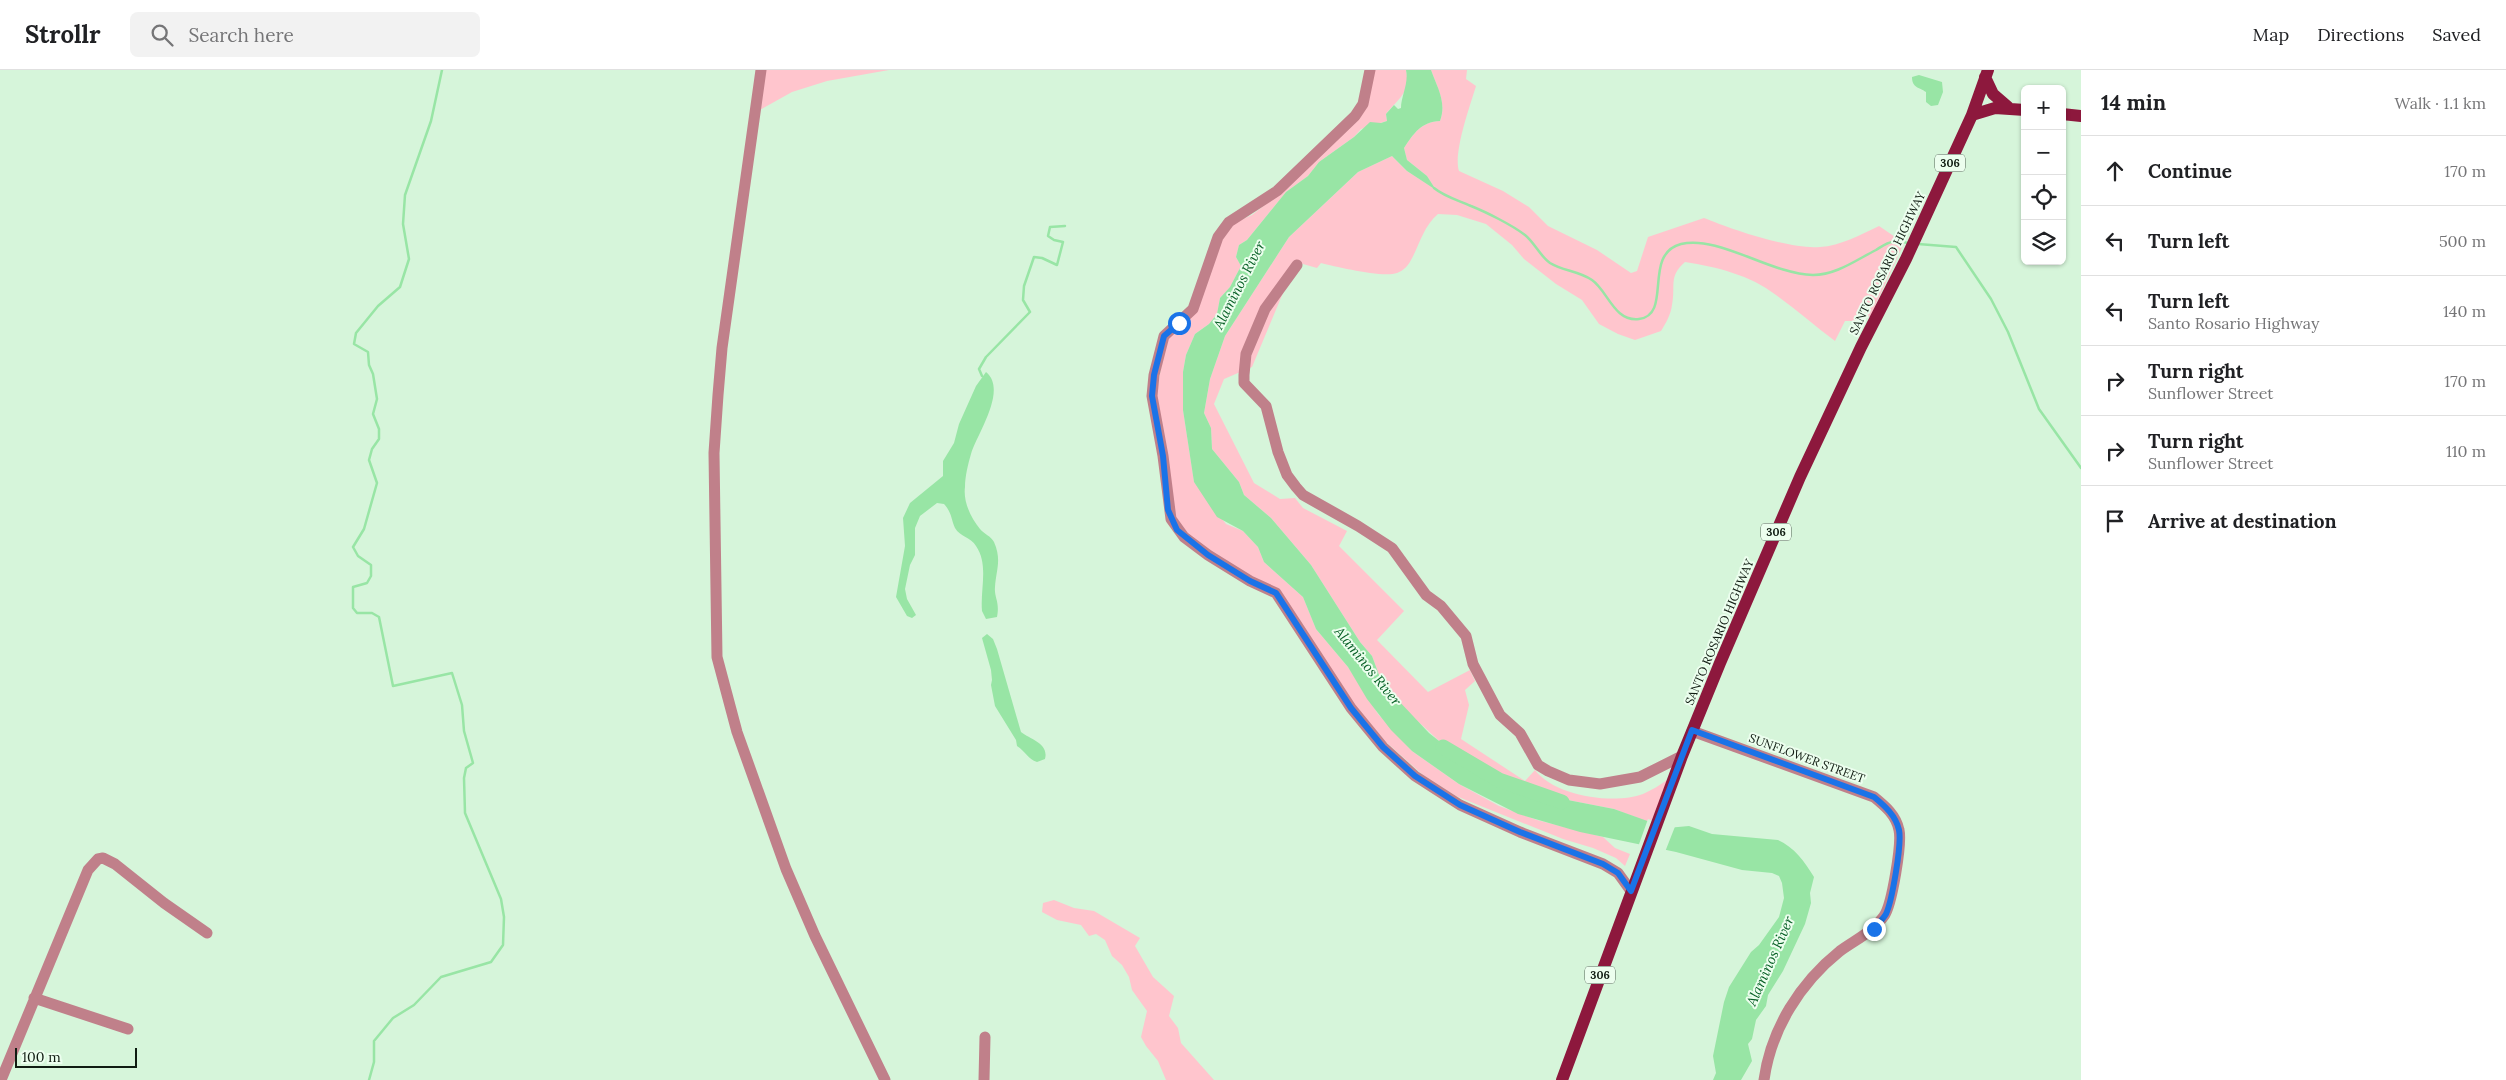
<!DOCTYPE html>
<html lang="en">
<head>
<meta charset="utf-8">
<style>
	body { margin:0; font-family:Lora,serif; background:#f2f2f2; color:#202124 }
	.controls { position:absolute; right:15px; top:15px; display:grid; overflow:hidden; border-radius:8px; box-shadow:0 1px 4px #0004 }
	.controls button { width:45px; height:45px; display:grid; place-items:center; padding:0; border:0; border-bottom:1px solid #e0e0e0; background:#fff; color:#202124; font:25px sans-serif }
	.scale { position:absolute; left:15px; bottom:12px; width:122px; box-sizing:border-box; padding-left:5px; border:2px solid #101c12; border-top:0; font-size:14px; line-height:18px; white-space:nowrap; color:#101c12; -webkit-text-stroke:4px #ecfeee; paint-order:stroke }
	.stop { position:absolute; width:15px; height:15px; margin:-11px; border:4px solid #1a73e8; border-radius:50%; background:#fff }
	.stop.end { background:#1a73e8; border-color:#fff; box-shadow:0 1px 5px #0008 }
	.list { margin:0; padding:0; list-style:none }
	h2 { display:flex; justify-content:space-between; align-items:center; height:65px; margin:0; padding:0 20px; font-size:21px }
	h2 small { font-size:16px; font-weight:400; color:#757577 }
	.list li { display:grid; grid-template-columns:32px 1fr auto; gap:15px; align-items:center; box-sizing:border-box; height:70px; padding:0 20px; border-top:1px solid #e0e0e0 }
	.list b { display:block; font-size:19px; white-space:nowrap }
	.list p { margin:0; font-size:16px; white-space:nowrap; color:#757577 }
	.list em { font-size:16px; font-style:normal; color:#757577 }
	.icon { flex:none; width:28px; height:28px; fill:none; stroke:currentColor; stroke-width:2; stroke-linecap:round; stroke-linejoin:round }
	.map { position:relative; flex:none; width:2081px; height:1010px; overflow:hidden }
	header { display:flex; align-items:center; gap:30px; box-sizing:border-box; height:70px; padding:0 25px; background:#fff; border-bottom:1px solid #e0e0e0 }
	header strong { font-size:24px }
	nav { display:flex; gap:28px; margin-inline-start:auto; font-size:18px }
	.search { width:350px; height:45px; background:#f2f2f2; display:flex; align-items:center; gap:12px; box-sizing:border-box; padding:0 18px; border-radius:8px; color:#757577; font-size:19px }
	main { display:flex }
	aside { flex:1; background:#fff }
	.map>svg:first-child { display:block }
	.green { fill:#ffc5cd }
	.water { fill:#98e5a5 }
	.pier { fill:#d6f5da }
	.lines { fill:none; stroke-linecap:round; stroke-linejoin:round }
	.stream { stroke:#98e5a5; stroke-width:2.5 }
	.river { stroke:#98e5a5; stroke-width:15 }
	.minor { stroke:#c0808a; stroke-width:11 }
	.major { stroke:#8d183d; stroke-width:12 }
	.route { stroke:#1a73e8; stroke-width:6 }
	.labels { text-anchor:middle; dominant-baseline:central; stroke-width:4; stroke-linejoin:round; paint-order:stroke }
	.shield { fill:#ecfeee; stroke:#526054; stroke-width:1 }
	.shield-label { font-size:11px; font-weight:bold; fill:#101c12 }
	.street-label { font-size:12px; fill:#101c12; stroke:#ecfeee }
	.water-label { font-size:14px; font-style:italic; fill:#076026; stroke:#ecfeee }
</style>
</head>
<body>
<header>
<strong>Strollr</strong>
<div class="search"><svg class="icon" aria-label="search" viewBox="0 0 24 24"><circle cx="10" cy="10" r="6"/><path d="M15 15l6 6"/></svg>Search here</div>
<nav><a>Map</a><a>Directions</a><a>Saved</a></nav>
</header>
<main>
<div class="map">
<svg width="2081" height="1010" viewBox="0 0 2081 1010">
	<rect width="100%" height="100%" fill="#d6f5da"/>
	<path class="green" d="M764 0H889L827 11 792 22 758 41Z
		M1372 0H1406C1411 23 1398 29 1386 44L1387 51 1361 59 1354 67 1319 92 1308 106 1286 122 1247 170 1239 175 1236 187 1241 196 1230 217 1220 228 1217 244 1209 254 1195 264 1186 285 1183 302V340L1194 412 1226 454 1243 461 1258 477 1264 492 1303 527 1316 559 1348 597 1378 644 1412 681 1459 714 1499 736 1537 750 1603 767 1615 778 1630 784 1625 796 1616 788 1593 778 1563 769 1456 726 1423 705 1386 672 1356 637 1287 533 1178 458 1155 332 1166 270 1189 249 1219 170 1234 153 1252 145 1271 130 1361 43Z
		M1431 0H1467L1466 9 1476 16C1470 36 1453 83 1459 101L1503 121 1529 137 1548 156 1597 180 1631 203 1637 201 1648 167 1704 148C1731 159 1791 180 1820 177 1840 176 1862 164 1879 156L1904 173 1870 247 1860 242 1856 251H1845L1835 271C1815 256 1796 239 1776 225 1750 205 1717 197 1685 192 1668 207 1676 215 1672 235 1671 244 1666 253 1661 261L1635 270 1618 264 1599 254 1582 230 1556 214 1524 189 1512 175 1486 154 1457 145 1438 144C1423 157 1420 174 1411 190 1408 196 1403 201 1397 203 1383 208 1337 197 1321 193L1317 198 1296 192 1252 297 1224 309 1214 334 1254 413 1280 429 1295 428 1303 438 1347 461 1339 476 1404 541 1377 570 1428 622 1470 600 1475 611 1465 620 1469 635 1461 669 1525 711 1535 700C1554 726 1614 735 1643 724 1652 720 1660 715 1667 710L1651 753 1614 739 1516 720 1468 694 1450 681 1410 644 1382 613 1372 586 1360 572 1311 495 1271 448 1244 425 1239 412 1212 379 1211 358 1204 343 1210 309 1225 266 1289 167 1358 102 1392 86 1407 101 1435 119 1427 106 1407 90 1404 78C1414 63 1421 52 1440 51 1447 33 1437 17 1431 0Z
		M1054 830 1074 838 1094 841 1140 868 1135 876 1153 907 1174 926 1169 946 1178 958 1181 973 1214 1010H1166L1158 991 1146 976 1141 967 1147 941 1132 920 1129 907 1122 895 1112 886 1105 870 1096 864 1089 866 1081 855 1057 850 1042 842 1043 833Z"/>
	<path class="water" d="M1406 0H1431C1437 17 1447 32 1440 51 1421 52 1414 63 1404 78L1407 90 1427 106 1436 120 1407 101 1392 86 1358 102 1289 167 1225 266 1210 309 1204 343 1211 358 1212 379 1239 412 1244 425 1271 448 1311 495 1360 572 1372 586 1382 613 1429 663 1468 694 1516 720 1614 739 1667 758 1689 756 1712 764 1778 770C1794 777 1805 792 1814 807L1810 823 1811 833 1805 854 1783 901 1768 925 1766 936 1756 950 1752 969 1748 974 1752 991 1741 1010H1713L1716 1003 1713 986 1724 932 1729 917 1751 882 1759 875 1779 847 1784 828 1782 813 1779 806 1772 803 1742 800 1676 782 1580 762 1518 744 1459 714 1412 681 1391 660 1367 629 1348 597 1316 559 1303 527 1264 492 1258 477 1243 461 1217 447 1194 412 1183 340V302L1186 285 1195 264 1209 254 1217 244 1220 228 1230 217 1241 196 1236 187 1239 175 1247 170 1286 122 1308 106 1319 92 1354 67 1370 52 1381 53 1387 51 1386 44 1394 35 1398 39 1401 38C1401 26 1409 13 1406 0Z
		M1919 5 1942 12 1943 22 1938 35 1931 36 1926 32V22C1919 17 1912 18 1912 7Z
		M986 302C1008 320 977 364 971 384 968 394 965 407 965 417 963 432 971 448 980 459 984 464 991 466 994 472 1002 490 996 500 995 517 994 528 1000 531 997 547L986 549 982 541C980 519 989 495 976 476 971 467 960 467 955 458 951 449 952 443 944 434L937 433 920 446 915 458V485L910 495 905 519 907 529 916 545 912 548 907 546 896 527 905 476 903 448 910 433 943 406V391L954 373 959 354 976 316Z
		M987 564 993 569 997 579 1021 662C1031 670 1049 673 1045 689L1037 692C1028 689 1025 681 1017 676L1016 670 995 636 991 615 992 610 991 600 982 568Z"/>
	<path class="pier" d="M1648 749 1667 756 1676 754 1665 782 1638 777Z"/>
	<g class="lines">
		<path class="stream" d="M1434 118C1445 127 1458 130 1471 136 1486 142 1512 155 1525 165 1534 172 1540 186 1550 193 1563 201 1579 201 1592 210 1608 221 1614 252 1639 249 1673 245 1642 184 1681 174 1719 165 1770 204 1813 205 1836 205 1856 190 1876 180 1881 177 1887 172 1893 172 1897 171 1903 172 1908 173
			M1918 174 1956 177 1991 229 2008 262 2039 339 2081 398
			M982 306 979 299 986 287 1030 242 1023 230 1024 216 1034 187 1042 188 1057 195 1063 172 1054 170 1048 166 1050 157 1065 156
			M369 1010 374 992V971L393 948 414 935 441 907 491 892 503 875 504 847 501 829 465 743 464 708 466 698 473 693 464 661 462 635 452 603 393 616 379 547 372 543H357L353 538V517L367 513 371 506V495L358 486 353 477 364 459 377 413 369 390 372 379 379 369V359L373 344 377 329 373 304 369 295 368 282 354 274 356 263 378 236 400 217 409 189 403 154 405 125 431 51 442 0"/>
		<path class="river" d="M1443 677 1499 710 1562 732"/>
		<path class="minor" d="M761 0 722 278 718 325 714 383 717 587 737 662 786 799 815 866 885 1010
			M1370 0 1363 34 1355 46 1277 121 1229 152 1218 167 1193 239 1164 266 1154 305 1152 326 1163 386 1171 449 1184 467 1208 485 1250 511 1276 523 1351 638 1383 677 1415 706 1460 735 1520 762 1603 794 1618 803 1631 821
			M1297 195 1265 239 1246 284 1244 305V313L1266 336 1278 382 1287 405 1296 417 1303 425 1358 456 1392 478 1426 525 1441 536 1466 566 1473 594 1500 645 1520 663 1538 695 1548 701 1569 710 1600 714 1640 707 1682 686
			M1692 661 1874 727C1885 736 1896 745 1899 760 1902 773 1892 835 1884 846 1873 862 1855 870 1840 881 1800 913 1771 959 1764 1010
			M34 928 128 959
			M1 1010 88 800 98 789 103 788 115 794 164 833 207 863
			M984 1010 985 967"/>
		<path class="major" d="M1985 7 1993 24 2008 37
			M2062 44 2081 46
			M1972 45 1995 38 2025 40
			M1562 1010 1682 686 1720 593 1800 407 1861 277 1906 189 1972 45 1988 0"/>
	</g>
	<g class="lines">
		<path class="route" d="M1179 253 1164 266 1154 305 1152 326 1163 386 1168 440 1177 460 1208 485 1250 511 1276 523 1351 638 1383 677 1415 706 1460 735 1520 762 1603 794 1618 803 1631 821 1692 660 1874 727C1885 736 1896 746 1899 760 1902 774 1892 831 1886 844 1883 849 1878 854 1874 859"/>
	</g>
	<g class="labels">
		<g class="shield">
			<rect x="1935" y="84.5" width="30" height="17" rx="4"/>
			<rect x="1761" y="453.5" width="30" height="17" rx="4"/>
			<rect x="1585" y="896.5" width="30" height="17" rx="4"/>
		</g>
		<g class="shield-label">
			<text x="1950" y="93">306</text>
			<text x="1776" y="462">306</text>
			<text x="1600" y="905">306</text>
		</g>
		<g class="street-label">
			<text transform="translate(1887 193) rotate(-64)">SANTO ROSARIO HIGHWAY</text>
			<text transform="translate(1719 562) rotate(-67)">SANTO ROSARIO HIGHWAY</text>
			<text transform="translate(1807 688) rotate(20)">SUNFLOWER STREET</text>
		</g>
		<g class="water-label">
			<text transform="translate(1239 215) rotate(-63)">Alaminos River</text>
			<text transform="translate(1368 596) rotate(51)">Alaminos River</text>
			<text transform="translate(1770 891) rotate(-66)">Alaminos River</text>
		</g>
	</g>
</svg>
<div class="controls">
<button>+</button>
<button>−</button>
<button><svg class="icon" aria-label="locate" viewBox="0 0 24 24"><circle cx="12" cy="12" r="6"/><path d="M12 2v4M12 18v4M2 12h4M18 12h4"/></svg></button>
<button><svg class="icon" aria-label="layers" viewBox="0 0 24 24"><path d="M12 4l9 5-9 5-9-5zM3 14l9 5 9-5"/></svg></button>
</div>
<div class="scale">100 m</div>
<div class="stop" style="left:1179px;top:253px"></div>
<div class="stop end" style="left:1874px;top:859px"></div>
</div>
<aside>
<h2>14 min<small>Walk · 1.1 km</small></h2>
<ul class="list">
<li><svg class="icon" aria-label="ahead" viewBox="0 0 24 24"><path d="M12 20V5M6 11l6-6 6 6"/></svg><div><b>Continue</b></div><em>170 m</em></li>
<li><svg class="icon" aria-label="left" viewBox="0 0 24 24"><path d="M17 20v-9H6M10 6l-5 5 5 5"/></svg><div><b>Turn left</b></div><em>500 m</em></li>
<li><svg class="icon" aria-label="left" viewBox="0 0 24 24"><path d="M17 20v-9H6M10 6l-5 5 5 5"/></svg><div><b>Turn left</b><p>Santo Rosario Highway</p></div><em>140 m</em></li>
<li><svg class="icon" aria-label="right" viewBox="0 0 24 24"><path d="M7 20v-9h11M14 6l5 5-5 5"/></svg><div><b>Turn right</b><p>Sunflower Street</p></div><em>170 m</em></li>
<li><svg class="icon" aria-label="right" viewBox="0 0 24 24"><path d="M7 20v-9h11M14 6l5 5-5 5"/></svg><div><b>Turn right</b><p>Sunflower Street</p></div><em>110 m</em></li>
<li><svg class="icon" aria-label="arrive" viewBox="0 0 24 24"><path d="M6 21V4h12l-3 4 3 4H6"/></svg><div><b>Arrive at destination</b></div></li>
</ul>
</aside>
</main>
</body>
</html>
